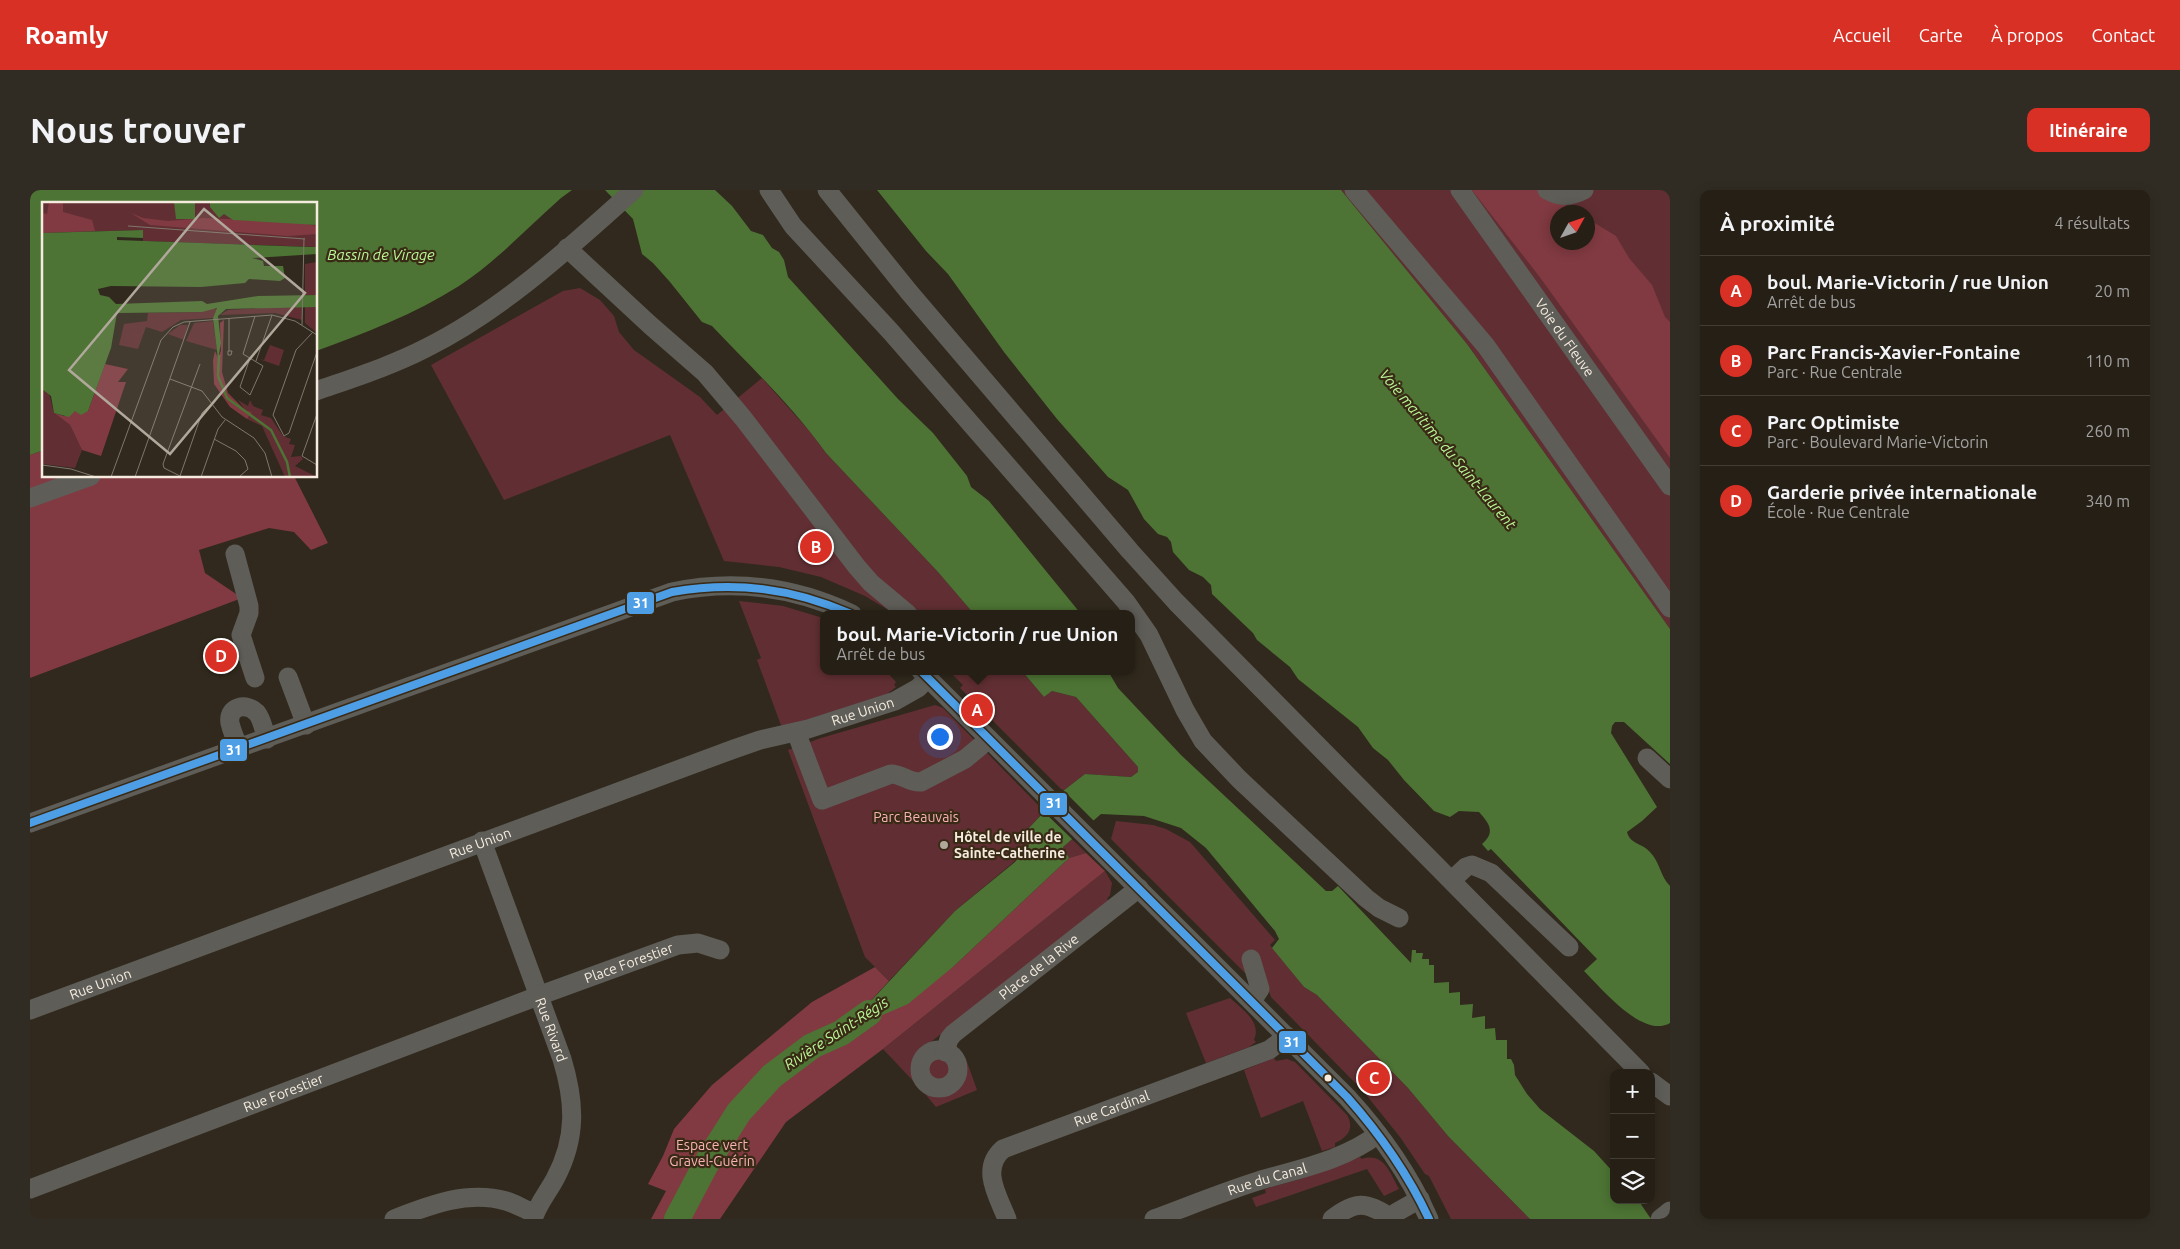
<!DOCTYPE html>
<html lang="fr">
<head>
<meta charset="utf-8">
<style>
	body { margin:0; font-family:Ubuntu,sans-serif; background:#312c23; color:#f1f3f6 }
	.controls { position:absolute; right:15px; bottom:15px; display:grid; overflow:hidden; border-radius:10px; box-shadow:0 2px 12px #0003 }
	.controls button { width:45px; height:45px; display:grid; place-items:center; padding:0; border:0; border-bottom:1px solid #423d35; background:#251f16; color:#f1f3f6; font:25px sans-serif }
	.compass { position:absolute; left:1520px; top:15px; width:45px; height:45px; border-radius:50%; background:#251f16; box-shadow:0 2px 12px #0003; rotate:50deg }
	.you { position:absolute; left:909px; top:546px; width:18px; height:18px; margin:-12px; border:4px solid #fff; border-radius:50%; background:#1a73e8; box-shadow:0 0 0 8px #1a73e833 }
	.badge { display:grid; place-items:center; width:32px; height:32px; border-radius:50%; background:#d93025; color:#fff; font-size:16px; font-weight:700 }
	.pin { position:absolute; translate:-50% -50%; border:2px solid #fff; box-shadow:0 1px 5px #0006 }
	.popup { position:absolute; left:790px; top:420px; width:315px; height:65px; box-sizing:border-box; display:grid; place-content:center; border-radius:10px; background:#251f16; filter:drop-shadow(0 1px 4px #0005); font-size:16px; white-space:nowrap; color:#a3a2a1 }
	.popup b { font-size:19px; color:#f1f3f6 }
	.popup::after { content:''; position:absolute; left:50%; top:100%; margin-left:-10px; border:10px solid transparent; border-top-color:#251f16 }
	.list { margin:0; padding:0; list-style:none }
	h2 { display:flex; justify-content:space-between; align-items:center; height:65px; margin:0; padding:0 20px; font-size:21px }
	h2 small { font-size:16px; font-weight:400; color:#a3a2a1 }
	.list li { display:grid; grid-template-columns:32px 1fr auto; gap:15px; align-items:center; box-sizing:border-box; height:70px; padding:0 20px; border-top:1px solid #423d35 }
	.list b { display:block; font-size:19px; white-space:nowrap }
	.list p { margin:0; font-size:16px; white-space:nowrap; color:#a3a2a1 }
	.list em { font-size:16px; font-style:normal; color:#a3a2a1 }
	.icon { flex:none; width:28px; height:28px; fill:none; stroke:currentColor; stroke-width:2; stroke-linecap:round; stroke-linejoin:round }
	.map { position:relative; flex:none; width:1640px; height:1029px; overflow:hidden; border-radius:10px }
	header { display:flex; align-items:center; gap:30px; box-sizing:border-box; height:70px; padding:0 25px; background:#d93025; color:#fff }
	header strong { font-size:24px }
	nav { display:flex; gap:28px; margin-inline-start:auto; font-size:18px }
	.intro { display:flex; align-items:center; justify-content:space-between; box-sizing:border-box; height:120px; padding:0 30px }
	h1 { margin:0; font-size:35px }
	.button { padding:12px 22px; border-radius:10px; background:#d93025; color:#fff; font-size:18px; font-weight:700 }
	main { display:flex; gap:30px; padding:0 30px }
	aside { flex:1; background:#251f16; border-radius:10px; box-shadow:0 2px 12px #0003 }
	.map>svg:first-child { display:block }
	.green { fill:#612f33; fill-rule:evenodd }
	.forest { fill:#813a41 }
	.water { fill:#4d7434 }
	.pier { fill:#31291d }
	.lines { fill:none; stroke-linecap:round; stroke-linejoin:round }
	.river { stroke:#4d7434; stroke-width:26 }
	.minor { stroke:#5e5d58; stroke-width:19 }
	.bus-1-casing { stroke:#392a15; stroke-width:11 }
	.bus-1 { stroke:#4d9ee5; stroke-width:8 }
	.poi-dot { fill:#b0a89b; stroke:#392a15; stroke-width:2 }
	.bus-dot { fill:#f5ecdf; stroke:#392a15; stroke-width:2 }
	.labels { text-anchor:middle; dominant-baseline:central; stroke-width:4.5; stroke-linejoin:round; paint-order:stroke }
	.street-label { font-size:14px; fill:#f5ecdf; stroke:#392a15 }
	.park-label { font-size:14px; fill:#f9b2b6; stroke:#392a15 }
	.poi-label { font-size:14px; font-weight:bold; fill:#f5ecdf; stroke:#392a15; text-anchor:start }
	.water-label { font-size:15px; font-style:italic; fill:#b9f696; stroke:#392a15 }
	.inset-river { fill:none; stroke:#4d7434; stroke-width:2.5 }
	.inset-road { fill:none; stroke:#7f776b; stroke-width:1 }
	.view { fill:#b0a89b; fill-opacity:0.15; stroke:#b0a89b; stroke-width:2.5 }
	.inset-edge { fill:none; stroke:#f5ecdf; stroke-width:2.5 }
	.line-badge { stroke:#392a15; stroke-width:2 }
	.badge-label { font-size:14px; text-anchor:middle; font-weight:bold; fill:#fff }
</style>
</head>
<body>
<header>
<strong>Roamly</strong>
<nav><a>Accueil</a><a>Carte</a><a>À propos</a><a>Contact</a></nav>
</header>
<div class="intro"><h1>Nous trouver</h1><a class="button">Itinéraire</a></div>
<main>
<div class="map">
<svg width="1640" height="1029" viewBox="0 0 1640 1029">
	<rect width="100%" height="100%" fill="#31291d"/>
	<path class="green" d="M1311 0H1640V439L1437 154ZM1528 22H1558V52H1528Z
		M550 98 570 110 584 126 589 142 604 160 670 207 687 225 732 188 782 244 796 263 908 382 944 424H865L835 406 791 387 749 377 694 371 640 245 474 310 401 175 533 101Z
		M709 411 753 416 793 428V481H856L866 492 864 495 866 497 857 504 752 538 727 470 731 468Z
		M919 481H992L1014 507 1022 501 1046 507 1108 577V582L1101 587 1055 584 1033 601 930 498 933 495Z
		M905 515 913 518 1014 621 999 638V656L985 671 925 721 859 791 835 767 758 560 791 548Z
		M1086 631 1123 635 1136 639 1160 652 1245 750 1240 755 1274 797 1287 805 1378 898 1418 946 1500 1029H1421L1399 986 1395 984 1370 947 1333 901 1241 807 1227 766 1215 783 1081 649Z
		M1042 649 1056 663 1039 668 1033 657Z
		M1075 681 1082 693 1080 705 1077 709 1079 712 888 862C881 873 881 881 885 893L853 859Z
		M1200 808C1212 819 1232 832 1224 850L1226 852 1219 857 1176 873 1156 823Z
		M1244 868 1246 871 1257 869 1265 872 1317 925C1325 939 1317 947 1305 953V957L1292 961 1273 911 1231 928 1214 880Z
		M934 869H936L947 900 906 917 895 904C921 912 943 897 934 869Z
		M898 880a11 11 0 1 1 22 0a11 11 0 1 1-22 0Z
		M1330 967 1332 969C1354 962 1360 983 1369 999L1354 1006 1337 979 1226 1017 1222 1008 1236 1003 1235 999 1267 990Z"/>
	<path class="forest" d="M1442 0H1519V6L1547 22H1528V52H1558V29L1586 46 1599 68 1622 95 1635 127 1640 132V268L1509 86Z
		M14 260V286H264L298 353 281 360 264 342 239 338 169 360 175 383 212 408 0 488V265Z
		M1056 663 1075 681 853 859 756 932 690 1029H621L636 1001 618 994 633 966 644 939 682 895 782 812 845 777 859 791 812 842 924 776 1039 668Z"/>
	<path class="water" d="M0 0H542L531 8C497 38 467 71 429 96 385 124 335 143 286 161V14H14V260L0 265Z
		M575 0H685L702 16 721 41 733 45 742 58 749 62 754 70 758 87 868 209 903 243 937 286 941 297 959 311 1051 424H944L908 382 796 263C763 217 721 177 682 136L672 132 640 92 623 73 612 64 603 29Z
		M847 0H1311L1437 154 1640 439V574L1594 532H1585L1582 536 1581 543 1627 617 1612 631 1597 642C1600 654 1612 653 1620 662 1630 672 1630 686 1640 696V833C1613 849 1572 799 1554 781L1567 769 1461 659 1458 661 1452 654C1466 642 1459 633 1449 622L1429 621 1420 627 1404 621 1374 590 1358 570 1343 558 1328 537 1268 489 1260 477 1227 450 1223 443 1182 404 1181 395 1173 387 1159 380 1143 362 1141 352 1137 347 1128 344 1114 329 1098 300 1078 287 1027 229 974 162 918 84 896 61Z
		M992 481H1078L1088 498 1151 565 1296 701H1302L1308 696 1381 773 1382 760H1386V763H1393L1392 769H1399V775H1404V793L1419 792V803L1430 802V815L1443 814 1442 828 1455 826V839L1465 838 1466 850H1477V869H1481L1484 875 1485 885 1497 904 1510 919 1564 961 1584 983V1010H1608L1621 1029H1500L1418 946 1378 898 1287 805 1274 797 1242 758 1249 749 1245 741 1176 658 1151 638 1114 626 1071 624 1033 657 1039 668 924 776 878 814 811 843 925 721 985 672 999 656V638L1033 601 1055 584 1101 587 1108 582V577L1046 507 1022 501 1014 507Z"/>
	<path class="pier" d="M1032 599 1065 632 1044 651 1012 620Z"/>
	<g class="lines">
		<path class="river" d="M647 1029 676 974 709 922 742 886 782 856 811 843 839 823"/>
		<g class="minor">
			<path d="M739 0 763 36 861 142 1096 412 1119 445 1155 520 1173 551 1209 589 1336 708 1349 718 1369 728"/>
			<path d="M797 0 879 102 1100 361 1146 412 1611 883"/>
			<path d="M1324 0 1456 156 1640 418"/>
			<path id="s1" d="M1430 0 1640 296"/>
			<path d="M1517 0C1530 8 1541 7 1554 0"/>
			<path d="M537 58 620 135 675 183 713 228 827 377 841 393 878 424"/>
			<path d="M286 201C323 188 361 176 396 158 474 119 539 58 604 0"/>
			<path d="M0 308 61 286"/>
			<path d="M205 364 219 416V423L211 445 225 488"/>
			<path d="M891 481 1317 907C1350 943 1379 984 1399 1029"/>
			<path d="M258 487 276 535"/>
			<path d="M766 542 792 610 861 584C872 584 879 593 891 592L935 569 959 549"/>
			<path d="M210 559C206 551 202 542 200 533 197 516 217 512 227 523 232 529 234 541 237 549"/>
			<path d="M1617 568 1640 589"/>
			<path d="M0 633 642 402C704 389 765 397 822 424"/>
			<path id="s2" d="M452 651 532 869C545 912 547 948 525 989 518 1002 508 1014 503 1029"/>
			<path d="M1422 690 1436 677 1442 675 1461 683 1539 757"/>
			<path d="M1221 769 1230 799 1222 811"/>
			<path id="s3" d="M0 820 704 559 730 550 778 539 865 511 888 498 894 492 899 481"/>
			<circle cx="909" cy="879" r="19"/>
			<path id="s4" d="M915 862 919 849 923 844 1109 698"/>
			<path d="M1621 892 1640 906"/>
			<path id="s5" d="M0 999 508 806 648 755 668 753 690 760"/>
			<path d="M364 1029C400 1015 437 1000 476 1011 486 1014 495 1020 505 1023"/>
			<path id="s6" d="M977 1029C968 1006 950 979 973 959L1239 860 1257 846"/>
			<path id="s7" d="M1124 1029C1159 1016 1193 1002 1228 991 1268 979 1315 970 1348 944"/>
			<path d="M1302 1029C1326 1010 1336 1012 1360 1027"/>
			<path d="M1359 1029 1367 1022 1390 1009"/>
			<path d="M1630 1029 1640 1021"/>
		</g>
		<g class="bus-1-casing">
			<path id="bus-1" d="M891 481 1317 907C1350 944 1378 984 1399 1029
				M0 633 642 402C705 391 762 398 821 424"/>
		</g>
		<use href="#bus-1" class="bus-1"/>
	</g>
	<circle class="poi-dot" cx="914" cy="655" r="5"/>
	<circle class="bus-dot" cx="1298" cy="888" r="4.5"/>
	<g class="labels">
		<g class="street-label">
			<text stroke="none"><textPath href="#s1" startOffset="181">Voie du Fleuve</textPath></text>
			<text stroke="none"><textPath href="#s3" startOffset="885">Rue Union</textPath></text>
			<text stroke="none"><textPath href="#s3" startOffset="480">Rue Union</textPath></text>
			<text stroke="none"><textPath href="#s5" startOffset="640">Place Forestier</textPath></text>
			<text stroke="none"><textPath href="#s4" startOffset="129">Place de la Rive</textPath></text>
			<text stroke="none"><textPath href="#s3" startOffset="75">Rue Union</textPath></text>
			<text stroke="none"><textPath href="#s2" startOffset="201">Rue Rivard</textPath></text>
			<text stroke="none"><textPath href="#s5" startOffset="271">Rue Forestier</textPath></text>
			<text stroke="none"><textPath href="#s6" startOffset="192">Rue Cardinal</textPath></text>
			<text stroke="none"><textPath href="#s7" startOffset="120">Rue du Canal</textPath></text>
		</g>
		<g class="park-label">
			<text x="886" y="627">Parc Beauvais</text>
			<text x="682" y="955">Espace vert<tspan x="682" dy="16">Gravel-Guérin</tspan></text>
		</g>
		<g class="poi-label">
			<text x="924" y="647">Hôtel de ville de<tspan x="924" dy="16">Sainte-Catherine</tspan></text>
		</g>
		<g class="water-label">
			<text x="351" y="64">Bassin de Virage</text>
			<text transform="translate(1418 259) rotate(50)">Voie maritime du Saint-Laurent</text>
			<text transform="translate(806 843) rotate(-33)">Rivière Saint-Régis</text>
		</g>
	</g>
	<g transform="translate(12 12)">
		<rect width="275" height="275" fill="#31291d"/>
		<path d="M0 0H275V45L101 39V28L0 31ZM275 60V93H263V62ZM260 104V118L233 111 178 113 186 108ZM263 104 275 105V131L263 121ZM163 107H175L171 116 139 118 120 130 104 125 96 147 77 143 82 122 105 119 106 111 160 110ZM171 119 175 148 144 139 152 121ZM138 123H146L142 138 126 132ZM228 143 242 148 237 164 217 157 222 158ZM0 187 7 191 12 211 28 223 40 248 33 266 0 262ZM196 198 206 204 208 198 210 204 209 198 211 204 221 208 219 213 229 216 241 234 249 237 247 242 253 243 249 255 259 254 261 257 253 264 275 275H243L220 224 205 217 210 210 203 208Z" fill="#612f33"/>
		<path d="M7 0H21V10L50 18 53 29 0 31V11L5 12ZM89 11 101 16 126 19 162 16 255 20 275 24V32L246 34 108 23ZM182 118 180 170 186 191 203 208 210 210 205 217 188 205 172 182 171 158 173 149 176 156 179 149 178 121ZM63 162 86 167 76 180H84L59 254 40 248 28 223 12 211 22 214 33 209H46Z" fill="#813a41"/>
		<path d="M132 0H153V17H134ZM168 0H275V23L191 18 182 12 177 16 168 5ZM101 28V36L75 35V38L268 45H275V52L210 56 221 59 222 64H241L243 76 238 79 207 77 203 81 159 85 69 84 56 87 58 93 67 95 74 102 160 99 165 102 216 94 275 93V105L184 107 176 114 179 141 176 157 171 116 175 106 160 110 75 111 69 146 46 209 39 213 33 209 27 215 12 211 9 194 0 187V31Z" fill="#4d7434"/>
		<path class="inset-river" d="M177 153 176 174 185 196 229 228 245 260 248 275"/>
		<path class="inset-road" d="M86 24 263 37M187 116V149M260 123 262 36M271 130 254 148 231 213 242 234 247 231 275 150M186 149H190L189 153H186ZM208 156 198 185 208 193 221 164 201 152 213 114M214 159 230 113M128 177 160 189 180 215 212 236 223 251 230 275M275 212 260 254 275 263M172 237 194 249 203 258 206 267 197 275M0 263 29 267 54 275M138 274 160 211 169 202M69 275 119 138 131 125 142 120 230 113 253 119 275 133M93 275 148 120M140 275 122 266 121 262 158 162M159 275 176 227 183 218"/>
		<path class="view" d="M162 7 263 91 128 252 27 168Z"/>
		<rect width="275" height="275" class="inset-edge"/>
	</g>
	<g class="line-badge">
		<rect x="596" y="401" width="29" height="24" rx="5" fill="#4d9ee5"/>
		<rect x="189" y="548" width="29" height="24" rx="5" fill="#4d9ee5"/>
		<rect x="1009" y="602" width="29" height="24" rx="5" fill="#4d9ee5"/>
		<rect x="1248" y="840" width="29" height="24" rx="5" fill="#4d9ee5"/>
	</g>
	<g class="badge-label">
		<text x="611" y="418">31</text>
		<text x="204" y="565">31</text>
		<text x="1024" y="618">31</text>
		<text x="1262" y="857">31</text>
	</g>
</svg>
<div class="controls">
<button>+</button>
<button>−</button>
<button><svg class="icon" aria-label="layers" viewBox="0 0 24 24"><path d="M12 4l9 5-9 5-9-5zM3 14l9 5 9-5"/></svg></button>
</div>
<svg class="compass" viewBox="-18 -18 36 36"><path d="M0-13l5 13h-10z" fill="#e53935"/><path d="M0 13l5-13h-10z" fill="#a3a2a1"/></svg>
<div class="you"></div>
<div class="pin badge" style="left:947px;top:520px">A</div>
<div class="popup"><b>boul. Marie-Victorin / rue Union</b>Arrêt de bus</div>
<div class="pin badge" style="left:786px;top:357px">B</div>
<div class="pin badge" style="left:1344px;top:888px">C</div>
<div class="pin badge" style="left:191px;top:466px">D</div>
</div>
<aside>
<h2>À proximité<small>4 résultats</small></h2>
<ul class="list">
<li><span class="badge">A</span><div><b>boul. Marie-Victorin / rue Union</b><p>Arrêt de bus</p></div><em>20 m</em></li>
<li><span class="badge">B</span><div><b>Parc Francis-Xavier-Fontaine</b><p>Parc · Rue Centrale</p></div><em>110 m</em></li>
<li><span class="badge">C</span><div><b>Parc Optimiste</b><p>Parc · Boulevard Marie-Victorin</p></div><em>260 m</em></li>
<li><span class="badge">D</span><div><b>Garderie privée internationale</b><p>École · Rue Centrale</p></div><em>340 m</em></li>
</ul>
</aside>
</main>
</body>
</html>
